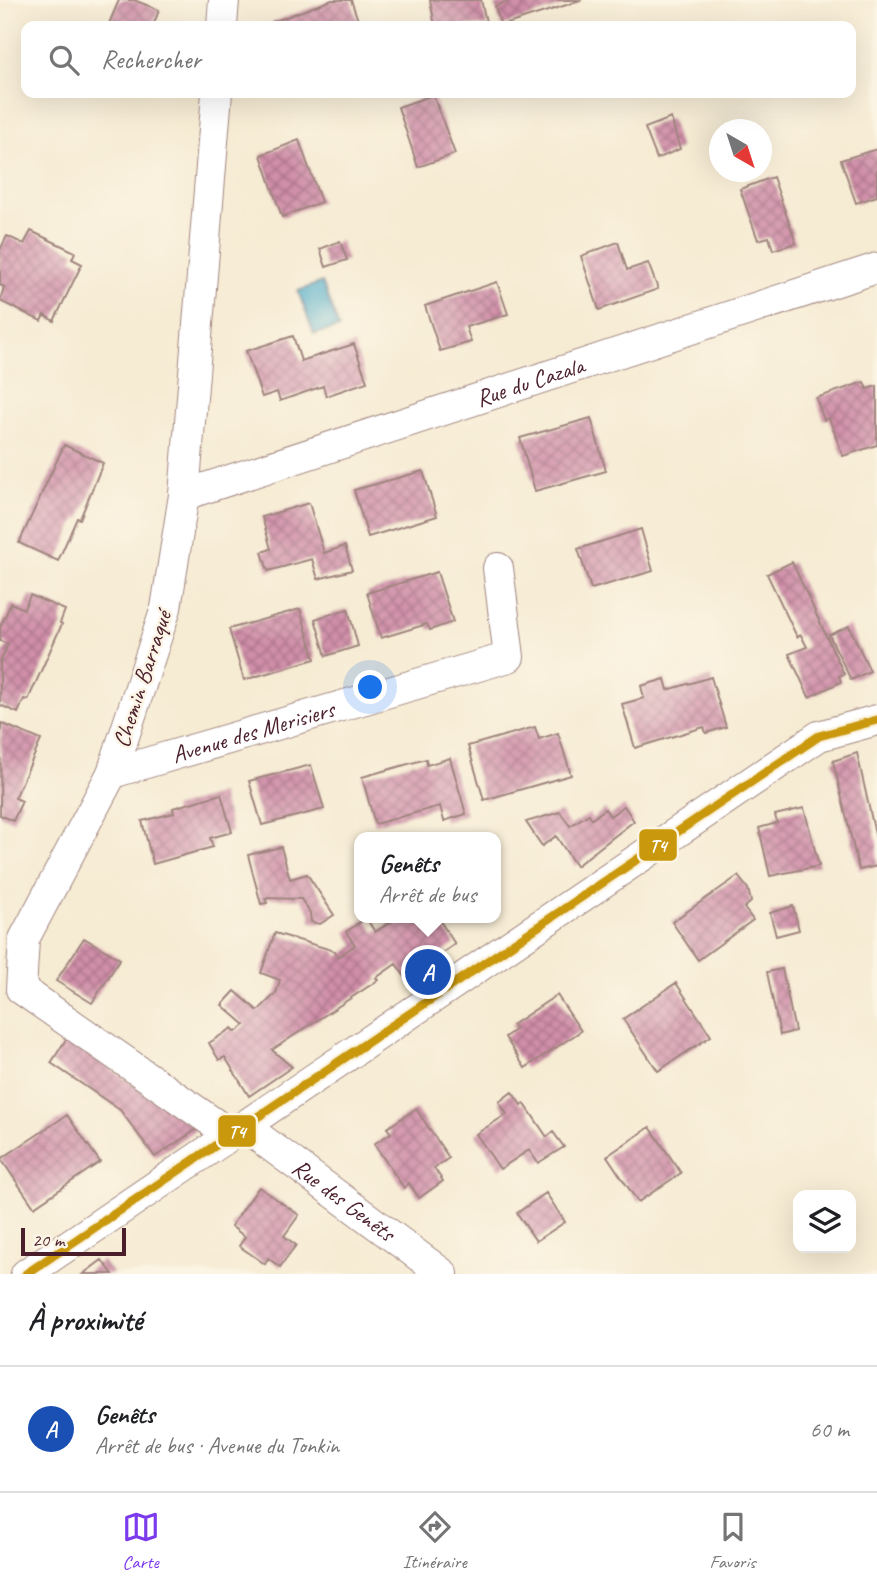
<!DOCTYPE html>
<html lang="fr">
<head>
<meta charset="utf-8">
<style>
	body { margin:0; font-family:Caveat,sans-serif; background:#f6f6f6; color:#202124 }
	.controls { position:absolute; right:21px; bottom:21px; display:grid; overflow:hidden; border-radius:14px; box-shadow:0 7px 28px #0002 }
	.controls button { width:63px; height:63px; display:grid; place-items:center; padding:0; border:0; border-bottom:2px solid #e0e0e0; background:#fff; color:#202124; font:35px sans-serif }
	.compass { position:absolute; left:709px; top:119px; width:63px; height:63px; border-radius:50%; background:#fff; box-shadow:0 7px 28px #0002; rotate:141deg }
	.scale { position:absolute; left:21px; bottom:18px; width:105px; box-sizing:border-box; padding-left:7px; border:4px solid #4a1f2b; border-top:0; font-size:19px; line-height:24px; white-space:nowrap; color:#4a1f2b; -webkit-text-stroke:5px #fcf5e5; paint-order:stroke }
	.you { position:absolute; left:371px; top:688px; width:24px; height:24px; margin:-18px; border:5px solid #fff; border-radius:50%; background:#1a73e8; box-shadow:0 0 0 10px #1a73e833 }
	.badge { display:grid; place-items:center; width:46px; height:46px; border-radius:50%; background:#7c3aed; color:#fff; font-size:23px; font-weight:700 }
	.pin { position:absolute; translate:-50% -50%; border:4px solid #fff; box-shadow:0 2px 7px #0006 }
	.popup { position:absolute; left:354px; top:832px; width:147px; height:91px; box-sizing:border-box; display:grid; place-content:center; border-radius:14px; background:#fff; filter:drop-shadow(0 2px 5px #0005); font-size:23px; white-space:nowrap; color:#757577 }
	.popup b { font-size:26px; color:#202124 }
	.popup::after { content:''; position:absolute; left:50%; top:100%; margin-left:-14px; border:14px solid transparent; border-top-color:#fff }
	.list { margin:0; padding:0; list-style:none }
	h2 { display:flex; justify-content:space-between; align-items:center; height:91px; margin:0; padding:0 28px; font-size:30px }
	h2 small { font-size:23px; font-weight:400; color:#757577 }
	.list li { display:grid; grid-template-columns:46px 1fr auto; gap:21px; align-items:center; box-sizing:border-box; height:126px; padding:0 28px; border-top:2px solid #e0e0e0 }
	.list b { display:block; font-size:26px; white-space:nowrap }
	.list p { margin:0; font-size:23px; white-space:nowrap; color:#757577 }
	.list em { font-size:23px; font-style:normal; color:#757577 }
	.icon { flex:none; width:38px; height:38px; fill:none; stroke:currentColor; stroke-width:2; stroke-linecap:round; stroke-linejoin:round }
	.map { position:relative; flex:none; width:877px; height:1274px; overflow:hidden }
	.search { position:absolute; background:#fff; box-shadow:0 7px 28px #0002; left:21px; right:21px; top:21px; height:77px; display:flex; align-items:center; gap:18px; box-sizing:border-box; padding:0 24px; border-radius:14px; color:#757577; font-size:26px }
	.sheet { height:217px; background:#fff }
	nav { display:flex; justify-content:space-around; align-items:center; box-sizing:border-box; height:98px; border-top:2px solid #e0e0e0; background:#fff; font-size:19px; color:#757577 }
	nav a { display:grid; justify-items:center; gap:4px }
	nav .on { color:#7c3aed }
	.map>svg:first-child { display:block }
	.water { fill:#47a8c7; stroke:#486479; stroke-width:2 }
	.building { fill:url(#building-cross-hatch) }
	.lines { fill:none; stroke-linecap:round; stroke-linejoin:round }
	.street-casing { stroke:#a0857f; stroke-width:32 }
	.street { stroke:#fff; stroke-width:30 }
	.bus-1-casing { stroke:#fcf5e5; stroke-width:14 }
	.bus-1 { stroke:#c9980d; stroke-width:9 }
	.labels { text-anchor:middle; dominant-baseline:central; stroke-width:5; stroke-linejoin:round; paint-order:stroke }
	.street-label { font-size:24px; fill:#4a1f2b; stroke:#fcf5e5 }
	.line-badge { stroke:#fcf5e5; stroke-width:2.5 }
	.badge-label { font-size:19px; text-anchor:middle; font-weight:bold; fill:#fff }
</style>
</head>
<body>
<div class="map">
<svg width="877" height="1274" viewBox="0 0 877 1274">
	<defs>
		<pattern id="building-cross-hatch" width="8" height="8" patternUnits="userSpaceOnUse" patternTransform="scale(1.75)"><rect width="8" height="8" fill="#d08fa9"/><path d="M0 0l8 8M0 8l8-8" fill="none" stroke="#ab748a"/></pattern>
	</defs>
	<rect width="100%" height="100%" fill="#fcf5e5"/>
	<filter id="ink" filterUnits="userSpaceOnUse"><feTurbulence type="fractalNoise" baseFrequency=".0143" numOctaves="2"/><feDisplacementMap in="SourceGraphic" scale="14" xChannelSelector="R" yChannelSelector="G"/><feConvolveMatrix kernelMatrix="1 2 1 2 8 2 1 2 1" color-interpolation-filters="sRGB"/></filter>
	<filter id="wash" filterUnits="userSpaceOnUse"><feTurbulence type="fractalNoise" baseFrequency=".00686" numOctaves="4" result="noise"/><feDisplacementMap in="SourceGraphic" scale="28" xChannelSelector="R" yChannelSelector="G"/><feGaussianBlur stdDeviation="1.57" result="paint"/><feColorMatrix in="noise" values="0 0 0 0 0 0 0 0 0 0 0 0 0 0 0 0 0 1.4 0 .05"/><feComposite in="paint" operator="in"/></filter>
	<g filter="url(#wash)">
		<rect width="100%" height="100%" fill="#f6ebd3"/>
		<path class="water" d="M322 282 339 328 314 334 298 291Z"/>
		<g id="blocks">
			<path class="building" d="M119 0H134L159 10 153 26H108Z
				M332 0H351L360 26H274L272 22Z
				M430 0H481L487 26H435Z
				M511 0H582L501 26 495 6Z
				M433 95 455 154 418 167 398 107Z
				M671 118 680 149 657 159 645 128Z
				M299 140 321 202 282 217 261 155Z
				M877 149V196L856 203 841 160Z
				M773 177 796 243 773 250 769 237 758 240 740 189Z
				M31 231 75 252 72 259 82 264 54 321 44 315 41 321 0 301 4 287 0 285V250L7 236 24 244Z
				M340 241 347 260 326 267 320 249Z
				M618 242 627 270 648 263 658 289 599 310 581 256Z
				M497 282 508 314 466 327 471 342 440 351 425 306Z
				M293 336 301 361 354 344 367 382 326 396 323 386 280 401 277 392 262 397 246 351Z
				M864 382 867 389 877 386V445L843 456 829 418 824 420 816 398Z
				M591 418 606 471 535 491 520 438Z
				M64 445 103 463 80 519 77 518 58 561 19 543Z
				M423 471 437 516 368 537 354 490Z
				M309 503 324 553 345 546 352 570 318 579 312 559 268 571 262 552 271 549 262 517Z
				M641 529 653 571 591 589 578 549Z
				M792 562 844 674 839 676 841 682 809 697 789 654 807 647 801 635 797 637 767 574Z
				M437 572 453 622 430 630 427 624 381 638 367 593Z
				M30 595 65 610 60 623 62 624 28 700 24 699 18 713 0 705V662L8 644 0 641V627L11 603 24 609Z
				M300 609 315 659 244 680 229 629Z
				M348 609 358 646 326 656 315 619Z
				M849 626 870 671 851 680 829 635Z
				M711 677 726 727 706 733 704 727 635 748 622 704 644 698 641 686 665 679 668 690Z
				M1 723 41 740 15 798 22 801 13 821 0 815Z
				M535 727 539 739 558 733 571 775 484 800 468 746Z
				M857 753 877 843V866L859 870 833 761Z
				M450 758 466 814 444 821 440 806 375 824 362 777 426 759 427 765Z
				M311 765 324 809 262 825 249 781Z
				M221 794 232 832 210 838 213 847 153 864 142 821 174 813 173 808Z
				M624 806 634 821 576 866 556 836 542 846 526 822 560 812 570 826 589 814 592 819 605 809 610 816Z
				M804 808 819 866 770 876 759 828 777 823 775 815Z
				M281 847 290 879 307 874 334 915 320 924 311 922 310 913 301 899 265 898 267 903 261 904 248 855Z
				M738 876 748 889 751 902 744 908 753 920 698 960 672 922Z
				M793 906 799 930 776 936 770 913Z
				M366 918 375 932 397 918H438L455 944 406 978 396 964 376 978 378 980 272 1050 292 1067 249 1096 225 1057 219 1060 209 1043 232 1028 236 1032 245 1025 222 1005 235 991 258 1011 276 993 280 980 261 973 275 933 335 951 338 957 355 945 346 932Z
				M84 938 120 959 92 1003 56 981Z
				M782 969 795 1031 780 1035 767 972Z
				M676 983 711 1036 658 1071 623 1019Z
				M557 995 581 1031 525 1068 505 1037 516 1029 512 1025Z
				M67 1038 197 1129 155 1157 120 1110 51 1063Z
				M512 1092 521 1105 524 1103 547 1137 553 1132 564 1147 538 1163 529 1150 500 1169 476 1134 507 1114 499 1102Z
				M416 1109 449 1158 434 1168 443 1181 419 1198 409 1183 404 1188 374 1144 391 1133 387 1128Z
				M67 1115 100 1162 34 1207 1 1159Z
				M650 1127 681 1173 638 1202 607 1156Z
				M259 1187 299 1215 284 1236 296 1245 280 1267 268 1258 265 1264 239 1246 245 1237 231 1226Z
				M546 1193 565 1222 536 1241 517 1213Z
				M102 1260 113 1274H83Z"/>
		</g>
	</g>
	<g filter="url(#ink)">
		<use href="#blocks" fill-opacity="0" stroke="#a0857f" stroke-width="2"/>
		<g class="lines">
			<g class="street-casing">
				<g id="street">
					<path d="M222 26 224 0"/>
					<path d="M217 93 184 495 166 608 112 773 24 939 21 989 231 1135"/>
					<path id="s1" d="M184 495 877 268"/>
					<path id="s2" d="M112 773 509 657 498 568"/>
					<path id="s3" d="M244 1126 443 1274"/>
					<path d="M26 1274 819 736 877 720"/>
				</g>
			</g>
			<use href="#street" class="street"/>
			<g class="bus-1-casing">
				<path id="bus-1" d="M26 1274 819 736 877 720"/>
			</g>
			<use href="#bus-1" class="bus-1"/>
		</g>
	</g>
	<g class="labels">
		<g class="street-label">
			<text stroke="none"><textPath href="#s1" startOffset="364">Rue du Cazala</textPath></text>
			<text transform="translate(142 679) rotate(-72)">Chemin Barraqué</text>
			<text stroke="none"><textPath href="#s2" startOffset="147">Avenue des Merisiers</textPath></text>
			<text stroke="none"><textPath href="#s3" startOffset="124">Rue des Genêts</textPath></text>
		</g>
	</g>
	<g class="line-badge">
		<rect x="638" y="828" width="40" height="34" rx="7" fill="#c9980d"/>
		<rect x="217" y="1114" width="40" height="34" rx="7" fill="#c9980d"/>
	</g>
	<g class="badge-label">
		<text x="658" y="852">T4</text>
		<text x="237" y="1138">T4</text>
	</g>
</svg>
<div class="controls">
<button><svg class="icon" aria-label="layers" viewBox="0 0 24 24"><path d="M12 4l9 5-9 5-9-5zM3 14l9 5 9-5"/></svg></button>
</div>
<svg class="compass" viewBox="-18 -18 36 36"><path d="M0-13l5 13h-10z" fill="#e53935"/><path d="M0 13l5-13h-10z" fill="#757577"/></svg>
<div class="scale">20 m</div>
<div class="you"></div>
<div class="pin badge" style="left:428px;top:972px;background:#1a4fb4">A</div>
<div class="popup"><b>Genêts</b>Arrêt de bus</div>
<div class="search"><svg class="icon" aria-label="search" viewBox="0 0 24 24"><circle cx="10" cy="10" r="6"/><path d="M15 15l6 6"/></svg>Rechercher</div>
</div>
<section class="sheet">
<h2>À proximité<small></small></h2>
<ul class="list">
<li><span class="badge" style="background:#1a4fb4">A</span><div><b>Genêts</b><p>Arrêt de bus · Avenue du Tonkin</p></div><em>60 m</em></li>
</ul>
</section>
<nav>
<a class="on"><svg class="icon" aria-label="map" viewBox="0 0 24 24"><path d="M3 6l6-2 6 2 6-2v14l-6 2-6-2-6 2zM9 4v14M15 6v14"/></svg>Carte</a>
<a><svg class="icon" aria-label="directions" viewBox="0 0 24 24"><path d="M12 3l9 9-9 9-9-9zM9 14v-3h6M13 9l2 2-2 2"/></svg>Itinéraire</a>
<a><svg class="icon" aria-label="saved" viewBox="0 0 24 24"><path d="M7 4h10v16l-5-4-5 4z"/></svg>Favoris</a>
</nav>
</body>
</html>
